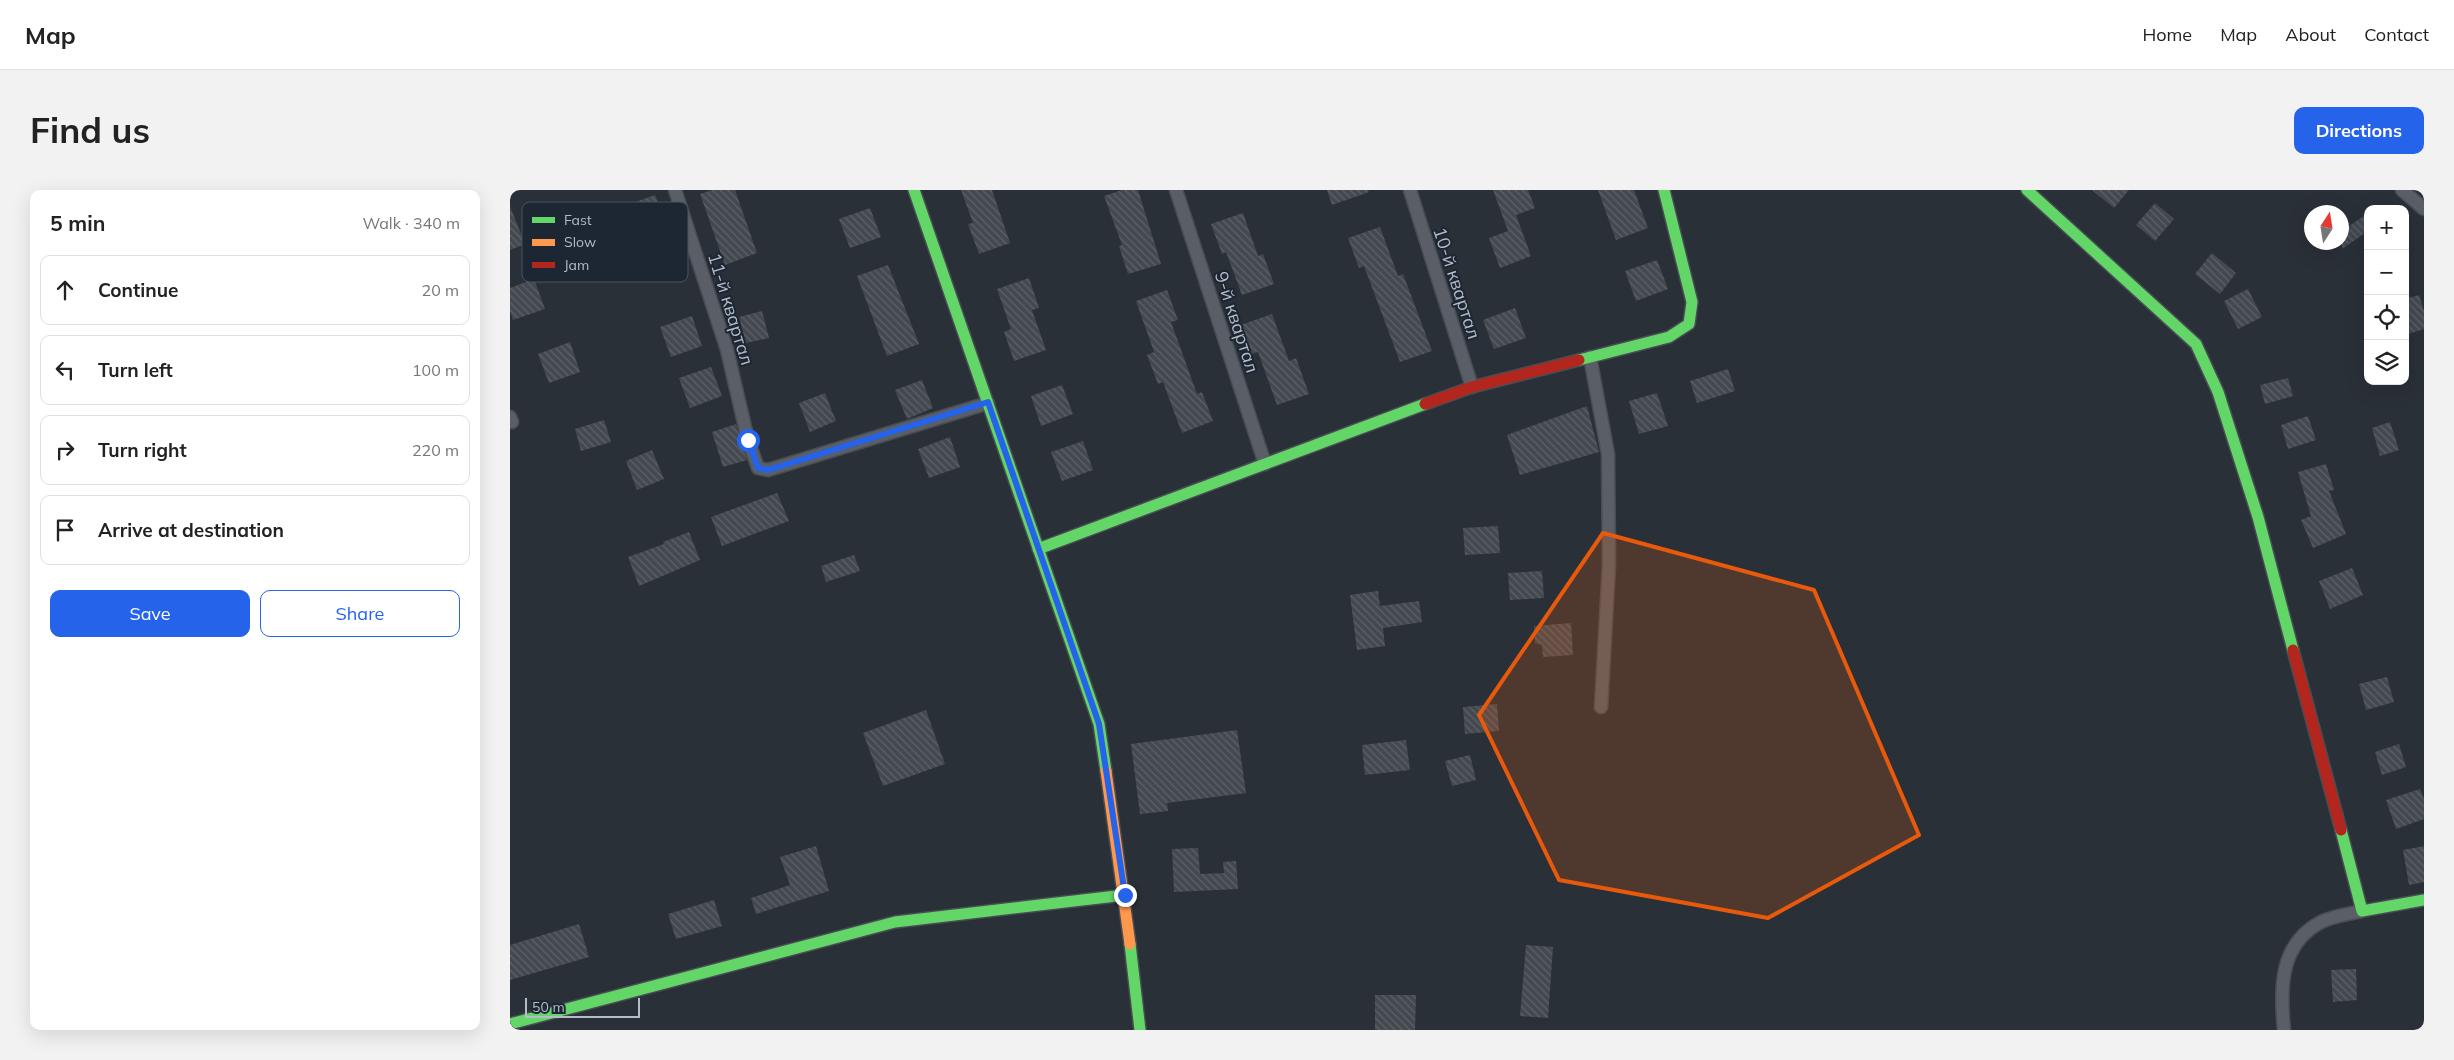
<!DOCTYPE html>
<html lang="en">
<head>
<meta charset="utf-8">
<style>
	body { margin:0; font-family:Mulish,sans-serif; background:#f2f2f2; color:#222 }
	.controls { position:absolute; right:15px; top:15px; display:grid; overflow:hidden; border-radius:10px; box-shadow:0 5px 20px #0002 }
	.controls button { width:45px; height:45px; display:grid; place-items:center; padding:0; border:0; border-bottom:1px solid #e0e0e0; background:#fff; color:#222; font:25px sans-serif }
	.compass { position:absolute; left:1794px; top:15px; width:45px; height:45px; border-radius:50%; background:#fff; box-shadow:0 5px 20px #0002; rotate:12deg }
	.scale { position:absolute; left:15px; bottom:12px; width:115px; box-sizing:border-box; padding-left:5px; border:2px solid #b4bcc9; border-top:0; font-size:14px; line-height:18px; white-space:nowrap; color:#b4bcc9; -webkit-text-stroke:4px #1d2633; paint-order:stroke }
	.stop { position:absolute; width:15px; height:15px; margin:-11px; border:4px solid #2563eb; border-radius:50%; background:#fff }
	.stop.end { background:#2563eb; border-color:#fff; box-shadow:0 1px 5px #0008 }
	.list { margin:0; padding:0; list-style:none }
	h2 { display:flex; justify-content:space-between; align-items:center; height:65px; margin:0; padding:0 20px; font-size:21px }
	h2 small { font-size:16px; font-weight:400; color:#767676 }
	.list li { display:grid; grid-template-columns:32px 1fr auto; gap:15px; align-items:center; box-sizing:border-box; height:70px; margin:0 10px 10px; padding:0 10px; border:1px solid #e0e0e0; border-radius:10px }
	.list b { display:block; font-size:19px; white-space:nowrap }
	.list em { font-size:16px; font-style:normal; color:#767676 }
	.actions { display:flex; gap:10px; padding:15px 20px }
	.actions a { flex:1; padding:11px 0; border:1px solid #2563eb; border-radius:10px; text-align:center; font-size:18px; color:#2563eb }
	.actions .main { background:#2563eb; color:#fff }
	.icon { flex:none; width:28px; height:28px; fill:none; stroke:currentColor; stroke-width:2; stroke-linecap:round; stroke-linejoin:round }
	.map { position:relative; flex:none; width:1914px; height:840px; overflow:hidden; border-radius:10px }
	header { display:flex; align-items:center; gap:30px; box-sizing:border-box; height:70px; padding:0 25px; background:#fff; border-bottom:1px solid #e0e0e0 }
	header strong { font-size:24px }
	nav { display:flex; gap:28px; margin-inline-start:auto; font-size:18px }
	.intro { display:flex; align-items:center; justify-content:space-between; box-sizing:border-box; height:120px; padding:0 30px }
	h1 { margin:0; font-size:35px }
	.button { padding:12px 22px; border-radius:10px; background:#2563eb; color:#fff; font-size:18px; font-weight:700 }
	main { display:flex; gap:30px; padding:0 30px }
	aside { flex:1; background:#fff; border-radius:10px; box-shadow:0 5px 20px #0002 }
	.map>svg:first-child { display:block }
	.building { fill:url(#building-back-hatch) }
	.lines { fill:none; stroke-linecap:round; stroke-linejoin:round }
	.street-casing { stroke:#484c53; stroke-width:15 }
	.fast-casing { stroke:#484c53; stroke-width:14 }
	.slow-casing { stroke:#484c53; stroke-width:14 }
	.jam-casing { stroke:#484c53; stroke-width:14 }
	.street { stroke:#5a5e66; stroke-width:12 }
	.fast { stroke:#63d668; stroke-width:11 }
	.slow { stroke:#ff974d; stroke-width:11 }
	.jam { stroke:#b3261e; stroke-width:11 }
	.route { stroke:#2563eb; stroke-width:6 }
	.marked { fill:#e8590c; fill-opacity:0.2; stroke:#e8590c; stroke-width:4; stroke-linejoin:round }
	.labels { text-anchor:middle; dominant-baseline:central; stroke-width:4; stroke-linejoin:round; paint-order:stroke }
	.street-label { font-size:18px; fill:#b4bcc9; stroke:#1d2633 }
	.key { fill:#1d2633; stroke:#4a5360; stroke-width:1 }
	.key-label { font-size:14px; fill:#b4bcc9 }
</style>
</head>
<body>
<header>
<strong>Map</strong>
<nav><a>Home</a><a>Map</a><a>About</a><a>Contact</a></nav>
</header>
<div class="intro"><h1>Find us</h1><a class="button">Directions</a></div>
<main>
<aside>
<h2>5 min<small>Walk · 340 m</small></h2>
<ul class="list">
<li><svg class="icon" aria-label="ahead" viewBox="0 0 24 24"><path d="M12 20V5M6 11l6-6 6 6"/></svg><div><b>Continue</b></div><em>20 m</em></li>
<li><svg class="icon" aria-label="left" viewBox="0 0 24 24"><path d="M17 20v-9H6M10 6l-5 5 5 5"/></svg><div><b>Turn left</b></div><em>100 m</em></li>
<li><svg class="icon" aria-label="right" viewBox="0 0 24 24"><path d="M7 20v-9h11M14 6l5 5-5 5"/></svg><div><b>Turn right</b></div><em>220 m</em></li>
<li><svg class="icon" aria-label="arrive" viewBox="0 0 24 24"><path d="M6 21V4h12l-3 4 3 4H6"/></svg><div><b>Arrive at destination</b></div></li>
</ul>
<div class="actions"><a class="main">Save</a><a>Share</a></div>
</aside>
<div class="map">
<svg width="1914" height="840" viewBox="0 0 1914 840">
	<defs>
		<pattern id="building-back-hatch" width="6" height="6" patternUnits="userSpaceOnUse" patternTransform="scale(1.25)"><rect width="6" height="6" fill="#444950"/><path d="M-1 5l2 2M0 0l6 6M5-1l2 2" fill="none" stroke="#5d6168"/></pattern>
	</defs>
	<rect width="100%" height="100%" fill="#2a3038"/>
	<path class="building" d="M202 0H225L247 63 215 75 190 4Z
		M451 0H482L500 53 469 64 458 34 463 33Z
		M612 0H628L651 74 618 84 609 56 612 55 594 6Z
		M817 0H858L859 2 822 15Z
		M983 0H1018L1025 18 1006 25 1021 66 990 78 979 48 998 41Z
		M1088 0H1124L1138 38 1106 50Z
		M1582 0H1619L1604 18Z
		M145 5 161 47 164 46 175 75 144 87 128 44 124 45 114 16Z
		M1645 13 1664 29 1645 51 1626 35Z
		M0 16 15 54 0 60Z
		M360 18 371 47 340 58 329 29Z
		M733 23 748 66 753 64 764 94 732 105 716 62 712 64 701 34Z
		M1858 23V41L1832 59V41Z
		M870 37 888 86 893 84 922 161 890 172 854 76 849 78 838 48Z
		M1702 63 1726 83 1710 104 1685 84Z
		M1147 70 1158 99 1126 111 1115 81Z
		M378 75 409 154 377 166 347 86Z
		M519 88 529 118 522 120 536 160 504 171 494 142 501 139 487 99Z
		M24 89 35 119 3 130 0 121V98Z
		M1738 99 1752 127 1728 139 1714 111Z
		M657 100 668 130 661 132 687 204 692 202 703 231 672 243 653 192 648 194 637 165 644 162 626 111Z
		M1909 105 1914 121V139L1895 145V109Z
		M1005 118 1016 148 984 159 973 130Z
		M252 121 259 148 236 153 229 127Z
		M762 124 779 171 786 168 799 204 767 215 748 162 741 164 731 135Z
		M182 126 192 156 161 167 150 137Z
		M60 152 70 182 39 193 28 164Z
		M201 177 212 206 180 218 169 188Z
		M1218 179 1225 201 1187 213 1180 191Z
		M1778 188 1783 206 1755 214 1750 195Z
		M412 190 423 218 397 229 385 200Z
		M552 195 563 224 531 236 521 206Z
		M315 203 326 231 300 242 289 213Z
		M1147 203 1158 236 1129 244 1119 211Z
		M1077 216 1089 262 1010 285 997 245Z
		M1798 226 1806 250 1778 259 1771 235Z
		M94 230 101 252 71 261 65 239Z
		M1880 232 1889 260 1870 266 1862 238Z
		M226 234 237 270 213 277 202 242Z
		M440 247 450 277 419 288 408 259Z
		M573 251 583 280 552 291 541 262Z
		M142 260 154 289 127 300 116 271Z
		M1816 274 1824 300 1819 301 1836 344 1803 358 1791 330 1801 326 1788 282Z
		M267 303 279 331 212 356 201 327Z
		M988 336 990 363 955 365 953 338Z
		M179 342 190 370 129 396 118 367 154 354 153 352Z
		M344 365 350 381 316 392 311 376Z
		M1842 378 1853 405 1820 419 1809 391Z
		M1032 381 1034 408 1000 410 998 383Z
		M868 401 870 416 909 411 912 432 873 438 875 456 847 460 840 405Z
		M1061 433 1063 465 1033 467 1032 455 1025 453 1024 436Z
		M1877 487 1884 512 1856 520 1849 494Z
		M987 514 989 541 955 544 953 517Z
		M416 520 435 574 373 596 353 543Z
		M727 540 736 603 657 613 658 621 630 624 621 554Z
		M896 550 900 580 855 585 852 555Z
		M1889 554 1896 577 1872 585 1865 562Z
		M960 565 966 590 942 596 935 571Z
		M1910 599 1914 609V629L1886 639 1876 610Z
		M306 656 319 701 246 724 241 708 280 695 270 667Z
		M1914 656V692L1899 695 1893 660Z
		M688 658 690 684 714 683 713 672 726 671 728 699 664 702 662 659Z
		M204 710 212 736 166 749 158 724Z
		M69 734 79 767 0 790V755Z
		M1016 755 1043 757 1038 828 1010 826Z
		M1846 779 1847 810 1823 812 1821 780Z
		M865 805H906L905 840H865Z"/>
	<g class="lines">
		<g class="street-casing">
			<path id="street" d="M165 0 217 160 238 250 248 278 258 280 478 213
				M666 0 755 274
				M900 0 962 197
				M1892 0 1914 19
				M1080 167 1098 264 1099 375 1091 517
				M0 227 2 232
				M1774 840C1770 799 1769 754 1811 732 1823 726 1839 724 1852 721"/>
		</g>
		<g class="fast-casing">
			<path id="fast" d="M404 0 589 534 596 581
				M1517 0 1686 154 1708 202 1748 327 1783 460
				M1069 170 1159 147 1179 134 1182 112 1154 0
				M528 359 915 214
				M1831 640 1852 721 1914 710
				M620 754 630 840
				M0 834 385 732 615 705"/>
		</g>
		<g class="slow-casing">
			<path id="slow" d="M596 581 620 754"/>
		</g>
		<g class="jam-casing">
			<path id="jam" d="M915 214 962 197 1069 170
				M1783 460 1831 640"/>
		</g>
		<use href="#street" class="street"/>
		<use href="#fast" class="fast"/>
		<use href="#slow" class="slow"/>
		<use href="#jam" class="jam"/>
	</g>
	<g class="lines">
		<path class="route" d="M238 250 248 278 258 280 478 212 589 534 615 705"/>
	</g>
	<path class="marked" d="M1093 343 1304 400 1409 645 1258 728 1049 690 969 525Z"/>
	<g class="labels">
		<g class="street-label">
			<text transform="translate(947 93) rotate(72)">10-й квартал</text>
			<text transform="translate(221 119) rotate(73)">11-й квартал</text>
			<text transform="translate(727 132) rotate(72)">9-й квартал</text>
		</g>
	</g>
	<rect x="12" y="12" width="166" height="80" rx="8" class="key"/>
	<rect x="22" y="27" width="23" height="6" fill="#63d668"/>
	<rect x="22" y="49" width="23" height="7" fill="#ff974d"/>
	<rect x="22" y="72" width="23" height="6" fill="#b3261e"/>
	<g class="key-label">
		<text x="54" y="35">Fast</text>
		<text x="54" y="57">Slow</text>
		<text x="54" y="80">Jam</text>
	</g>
</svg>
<div class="controls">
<button>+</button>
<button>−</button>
<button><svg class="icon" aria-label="locate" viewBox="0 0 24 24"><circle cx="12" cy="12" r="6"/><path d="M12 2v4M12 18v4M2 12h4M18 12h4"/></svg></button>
<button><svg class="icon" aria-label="layers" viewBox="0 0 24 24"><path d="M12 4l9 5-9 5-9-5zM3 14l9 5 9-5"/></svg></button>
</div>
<svg class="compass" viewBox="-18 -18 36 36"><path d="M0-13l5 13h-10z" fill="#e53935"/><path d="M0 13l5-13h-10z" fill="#767676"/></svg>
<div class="scale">50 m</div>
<div class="stop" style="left:238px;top:250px"></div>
<div class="stop end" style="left:615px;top:705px"></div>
</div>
</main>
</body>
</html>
